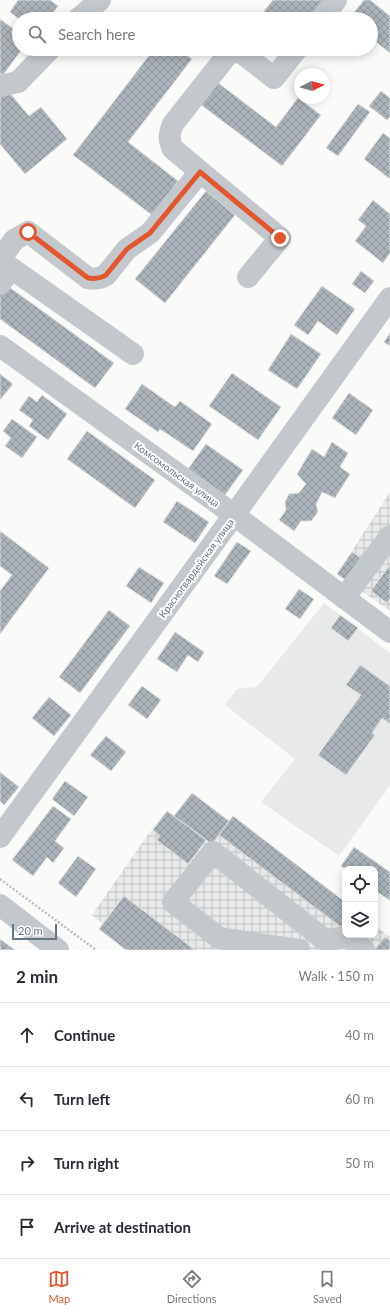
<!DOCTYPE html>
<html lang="en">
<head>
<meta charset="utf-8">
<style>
	body { margin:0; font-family:Lato,sans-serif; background:#f7f7f7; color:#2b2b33 }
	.controls { position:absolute; right:12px; bottom:12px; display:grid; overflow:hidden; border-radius:8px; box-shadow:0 2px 10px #0003 }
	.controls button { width:36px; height:36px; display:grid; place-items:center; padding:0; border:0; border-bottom:1px solid #e1e1e2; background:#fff; color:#2b2b33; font:20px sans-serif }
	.compass { position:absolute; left:294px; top:68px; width:36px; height:36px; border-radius:50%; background:#fff; box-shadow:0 2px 10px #0003; rotate:84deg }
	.scale { position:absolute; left:12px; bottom:10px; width:45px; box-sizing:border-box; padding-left:4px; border:2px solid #657683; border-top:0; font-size:11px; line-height:14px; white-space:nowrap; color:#657683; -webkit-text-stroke:3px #fff; paint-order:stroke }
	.stop { position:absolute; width:12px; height:12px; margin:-9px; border:3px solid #e4572e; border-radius:50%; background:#fff }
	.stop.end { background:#e4572e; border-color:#fff; box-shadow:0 1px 4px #0008 }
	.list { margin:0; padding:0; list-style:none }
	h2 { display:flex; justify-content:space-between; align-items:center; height:52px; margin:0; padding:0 16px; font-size:17px }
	h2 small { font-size:13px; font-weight:400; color:#7c7c81 }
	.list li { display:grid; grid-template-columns:26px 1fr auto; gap:12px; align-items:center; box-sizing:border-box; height:64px; padding:0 16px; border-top:1px solid #e1e1e2 }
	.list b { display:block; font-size:15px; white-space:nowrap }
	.list em { font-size:13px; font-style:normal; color:#7c7c81 }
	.icon { flex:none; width:22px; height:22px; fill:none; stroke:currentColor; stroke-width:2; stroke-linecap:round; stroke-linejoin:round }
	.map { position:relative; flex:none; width:390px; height:950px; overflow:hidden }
	.search { position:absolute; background:#fff; box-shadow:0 2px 10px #0003; left:12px; right:12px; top:12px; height:44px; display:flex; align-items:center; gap:10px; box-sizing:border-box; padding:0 14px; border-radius:22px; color:#7c7c81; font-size:15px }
	.sheet { height:308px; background:#fff }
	nav { display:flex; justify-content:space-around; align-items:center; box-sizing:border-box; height:56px; border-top:1px solid #e1e1e2; background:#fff; font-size:11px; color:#7c7c81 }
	nav a { display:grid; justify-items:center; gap:2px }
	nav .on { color:#e4572e }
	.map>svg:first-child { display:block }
	.built { fill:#e8e9e9 }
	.industrial { fill:url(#industrial-grid) }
	.building { fill:url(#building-cross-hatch); stroke:#dcdcda }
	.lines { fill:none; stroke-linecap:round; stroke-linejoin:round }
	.path { stroke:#bbbfc2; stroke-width:2.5; stroke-dasharray:2 2; stroke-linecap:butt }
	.minor { stroke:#c3c8cc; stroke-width:22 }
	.route { stroke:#e4572e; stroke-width:5 }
	.labels { text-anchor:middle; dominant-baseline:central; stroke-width:4; stroke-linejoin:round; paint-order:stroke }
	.street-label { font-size:10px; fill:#657683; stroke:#fff }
</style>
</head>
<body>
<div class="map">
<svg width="390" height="950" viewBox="0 0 390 950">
	<defs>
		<pattern id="industrial-grid" width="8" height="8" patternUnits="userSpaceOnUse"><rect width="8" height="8" fill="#e8e9e9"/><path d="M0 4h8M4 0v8" fill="none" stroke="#c0c1c2"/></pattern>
		<pattern id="building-cross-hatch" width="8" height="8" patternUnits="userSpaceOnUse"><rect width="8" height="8" fill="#aab3b9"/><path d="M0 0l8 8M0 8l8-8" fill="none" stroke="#8e969c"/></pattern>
	</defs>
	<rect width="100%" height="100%" fill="#fafaf8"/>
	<path class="built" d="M324 603 390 653V785L339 856 261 802 295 759 225 705 237 689 257 687Z"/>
	<path class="industrial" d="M390 492V611L337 574Z
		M192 793 229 821 233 816 345 902V935H375V925L390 937V950H126L99 929 103 924 92 915 147 836 167 811 175 816Z"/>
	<path class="building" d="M18 0H50L58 6 52 14 58 18 19 19 10 12Z
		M273 0H327L311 19H274L264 11Z
		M364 0H370L390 16V53L371 38V19H349Z
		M0 19 19 33V49H22L3 75 0 73Z
		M154 49H179L192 59 128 142 178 181 152 215 73 155Z
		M217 82 276 127 298 98 321 115 282 166 200 104Z
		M8 91 29 116 41 107 67 139 25 174 0 144V98Z
		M381 91 390 98V117L387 120 369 106Z
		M358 104 370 112 338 156 326 148Z
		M383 133 390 138V179L364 159Z
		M206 191 235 215 165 303 135 279Z
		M373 200 390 214V253L383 263 355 241 366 226 358 220Z
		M361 271 374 281 365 293 352 284Z
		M5 284 114 363 95 388 0 319V291Z
		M322 286 355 309 337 335 318 321 308 335 294 325Z
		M390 333V346L384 342Z
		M291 334 321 354 297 389 268 370Z
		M232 373 281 407 258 440 209 406Z
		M0 374 13 384 0 400Z
		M142 384 175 407 180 401 212 424 193 451 160 429 158 432 125 409Z
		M349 393 373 410 356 435 332 418Z
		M42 395 67 414 48 440 29 426 33 420 19 410 29 396 37 402Z
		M12 419 37 437 22 458 5 446 11 438 3 431Z
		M87 431 155 480 135 508 67 459Z
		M332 442 348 453 340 467 350 474 335 498 322 492 316 504 318 512 311 521H301L294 531 279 520 286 510 285 502 289 494 299 493 306 484 297 474 312 449 324 457Z
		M206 444 243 470 225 495 188 469Z
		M177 501 209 522 195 543 163 522Z
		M0 531 49 568 0 634V591L12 575 0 566Z
		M237 542 251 551 227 584 214 576Z
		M352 552 365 561 350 583 337 574Z
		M390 565V599L387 603 371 591Z
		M139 567 164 583 151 603 126 586Z
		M299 589 314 599 300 619 285 609Z
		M109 610 130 626 80 693 59 677Z
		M340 615 358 628 348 641 331 628Z
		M175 632 204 652 198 662 188 655 177 672 157 659Z
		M360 665 390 686V724L382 718 372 733 375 735 346 775 318 755 361 695 346 685Z
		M142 686 161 700 147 719 128 705Z
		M49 697 71 715 54 736 32 718Z
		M106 736 126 752 111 771 90 755Z
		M0 772 19 787 4 805 0 801Z
		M65 781 88 797 74 816 52 799Z
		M192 793 229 821 212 844 174 816Z
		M53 806 71 819 55 841 64 848 53 863 47 857 33 876 12 860Z
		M167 811 206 840 188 864 157 840 160 836 153 830Z
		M233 816 345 902V921L341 927 219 835Z
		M354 847 390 872V898L389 900 375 890V869H345L341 866Z
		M78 856 96 869 76 897 58 883Z
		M124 896 195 950H126L99 929Z
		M385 937 390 941V947L388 950H374Z
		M0 939 15 950H0Z"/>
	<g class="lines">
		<path class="path" d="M0 879 96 950"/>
		<path class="minor" d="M78 19 100 0
			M321 19 336 0
			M0 86 18 82 50 49
			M0 260 14 240 28 232 88 278C95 279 100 279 106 275L127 249 150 233 200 172
			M248 277 280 238 173 149C168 139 169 134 173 124L229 53 237 52 242 53 274 78 297 49
			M0 284 11 268 133 354
			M0 346 226 509 390 632
			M344 598 390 536
			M0 837 234 515 390 298
			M0 905 58 950
			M299 950 219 938 173 902 213 852 325 940 348 937 364 950"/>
	</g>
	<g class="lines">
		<path class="route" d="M28 232 88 278C95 279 100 279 106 275L127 249 150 233 200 172 280 238"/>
	</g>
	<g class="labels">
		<g class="street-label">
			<text transform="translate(177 474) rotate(36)">Комсомольская улица</text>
			<text transform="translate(196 568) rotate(-54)">Красногвардейская улица</text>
		</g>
	</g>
</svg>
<div class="controls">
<button><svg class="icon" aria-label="locate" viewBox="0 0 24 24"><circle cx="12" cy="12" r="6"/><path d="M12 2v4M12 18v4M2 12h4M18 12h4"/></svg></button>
<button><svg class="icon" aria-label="layers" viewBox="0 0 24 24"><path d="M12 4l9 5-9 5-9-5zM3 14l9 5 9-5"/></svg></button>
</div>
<svg class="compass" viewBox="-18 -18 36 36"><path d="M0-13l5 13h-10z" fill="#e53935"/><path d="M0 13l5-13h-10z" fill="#7c7c81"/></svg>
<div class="scale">20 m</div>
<div class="stop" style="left:28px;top:232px"></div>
<div class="stop end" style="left:280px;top:238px"></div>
<div class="search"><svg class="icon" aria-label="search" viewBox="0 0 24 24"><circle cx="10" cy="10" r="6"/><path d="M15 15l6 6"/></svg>Search here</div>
</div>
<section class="sheet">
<h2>2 min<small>Walk · 150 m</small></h2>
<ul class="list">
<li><svg class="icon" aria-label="ahead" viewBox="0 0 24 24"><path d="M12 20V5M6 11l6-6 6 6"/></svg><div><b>Continue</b></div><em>40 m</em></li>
<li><svg class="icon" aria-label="left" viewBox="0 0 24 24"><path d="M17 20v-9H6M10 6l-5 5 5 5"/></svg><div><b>Turn left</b></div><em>60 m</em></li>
<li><svg class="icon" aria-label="right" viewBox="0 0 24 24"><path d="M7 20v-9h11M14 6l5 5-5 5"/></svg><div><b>Turn right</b></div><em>50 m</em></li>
<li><svg class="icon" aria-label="arrive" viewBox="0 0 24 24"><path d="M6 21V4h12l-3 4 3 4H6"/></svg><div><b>Arrive at destination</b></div></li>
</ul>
</section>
<nav>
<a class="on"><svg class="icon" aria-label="map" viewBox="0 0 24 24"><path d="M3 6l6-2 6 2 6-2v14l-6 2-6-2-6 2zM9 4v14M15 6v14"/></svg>Map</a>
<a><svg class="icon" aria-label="directions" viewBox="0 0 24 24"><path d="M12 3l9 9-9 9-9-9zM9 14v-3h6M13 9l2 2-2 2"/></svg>Directions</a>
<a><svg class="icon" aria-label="saved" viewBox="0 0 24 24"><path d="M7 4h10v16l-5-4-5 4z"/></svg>Saved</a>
</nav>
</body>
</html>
